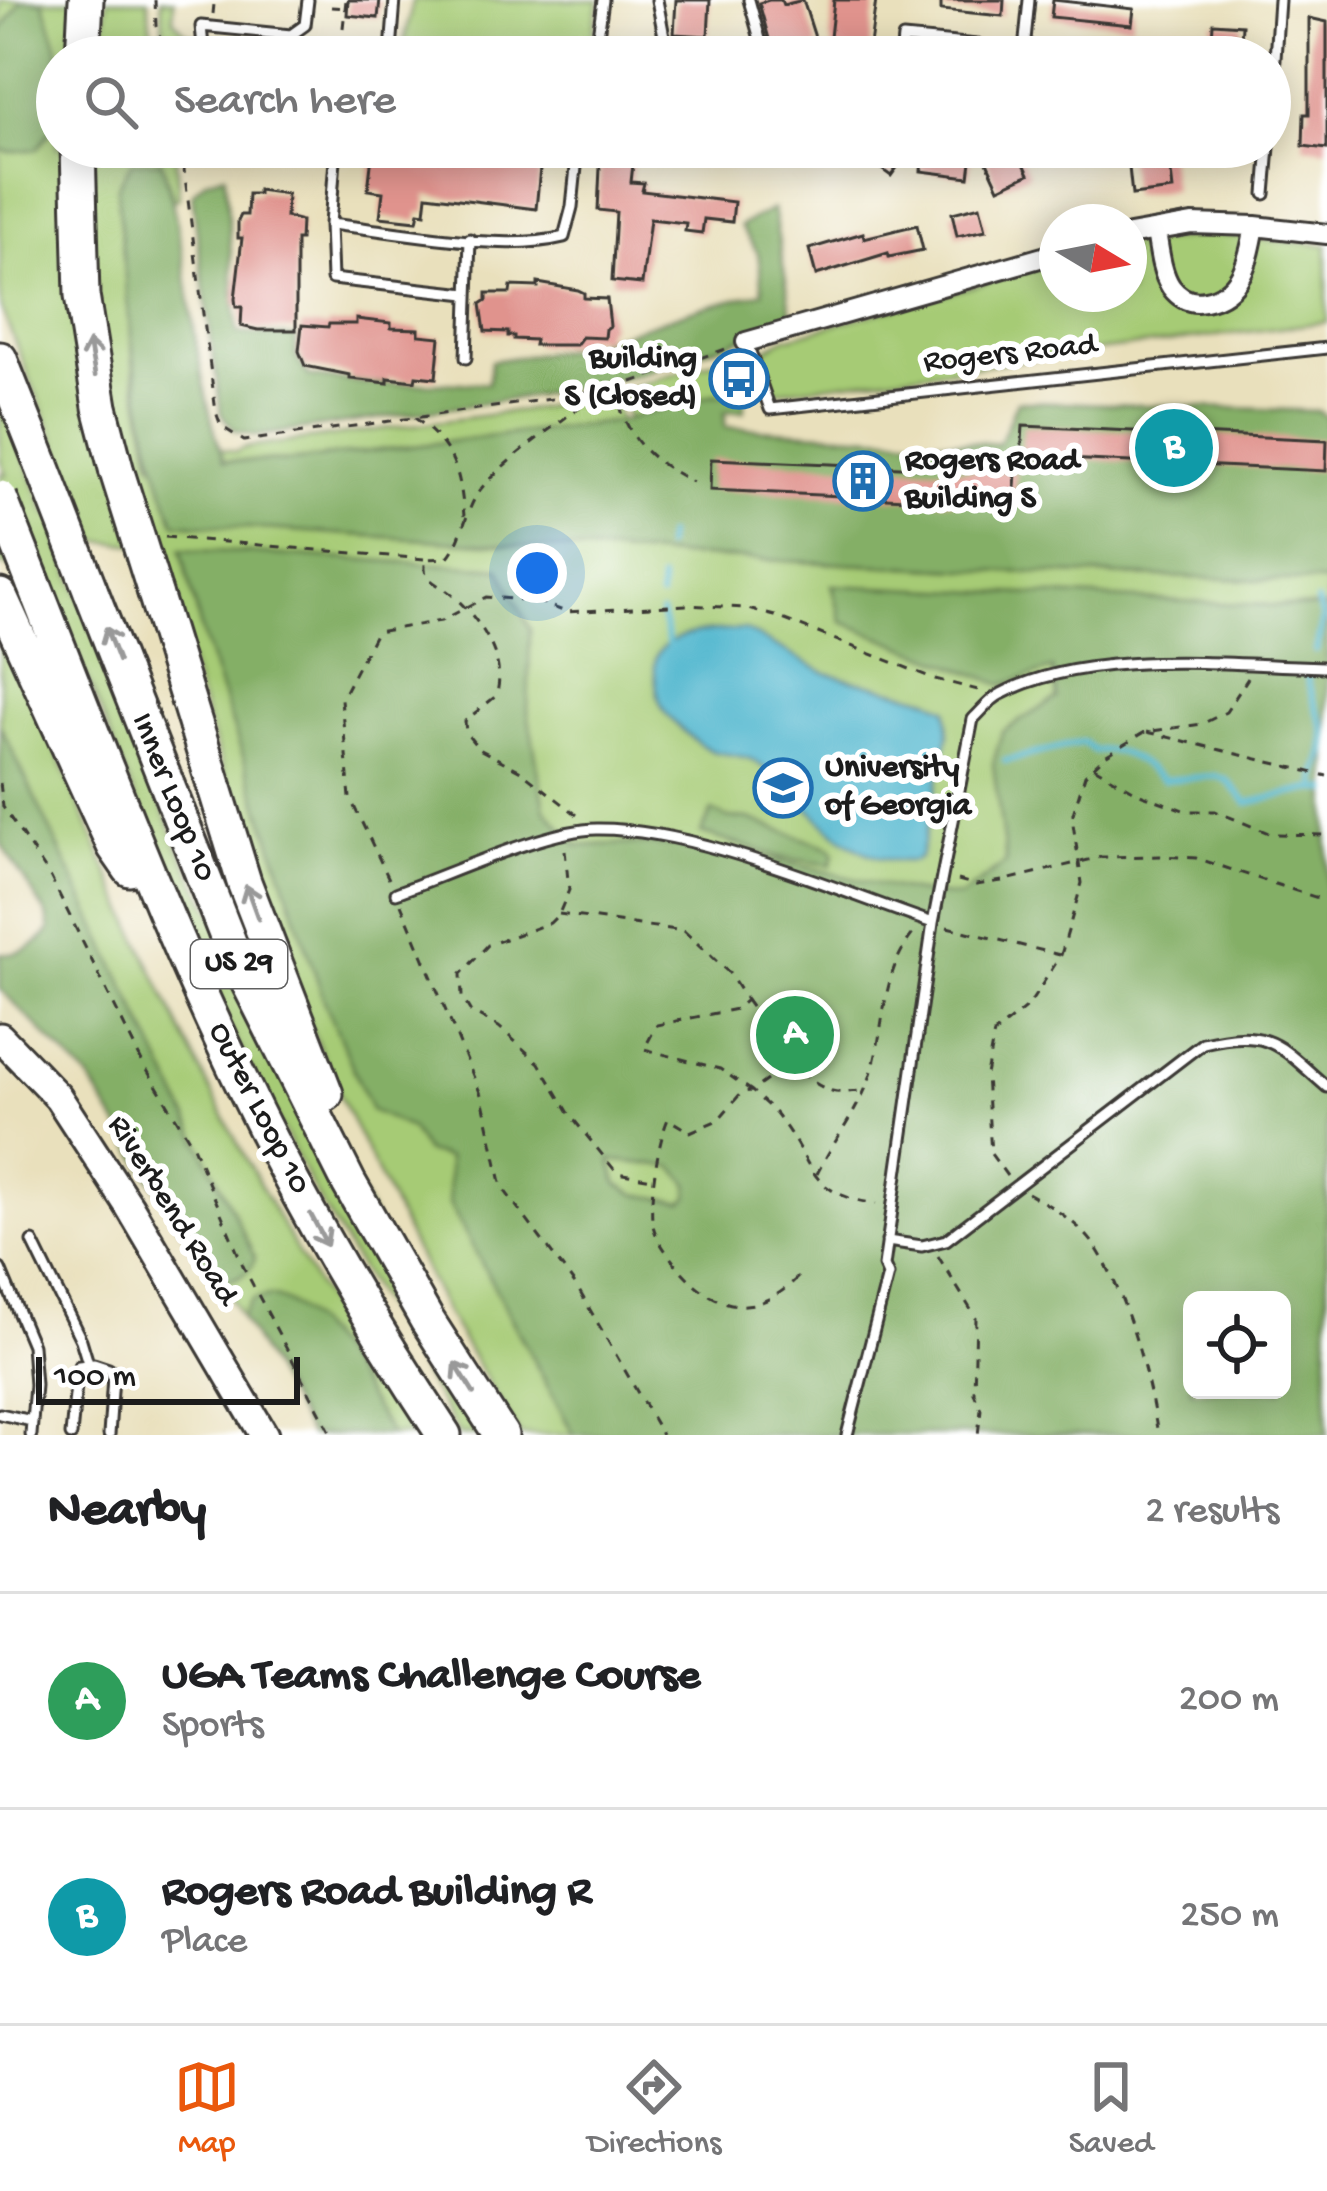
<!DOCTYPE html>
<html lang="en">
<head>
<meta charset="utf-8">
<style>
	body { margin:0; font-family:"Gochi Hand",sans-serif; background:#f2f2f2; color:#202124 }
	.controls { position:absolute; right:36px; bottom:36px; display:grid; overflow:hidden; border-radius:18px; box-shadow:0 6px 30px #0003 }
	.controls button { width:108px; height:108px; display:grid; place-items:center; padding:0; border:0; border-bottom:3px solid #e0e0e0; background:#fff; color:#202124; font:60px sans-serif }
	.compass { position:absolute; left:1039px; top:204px; width:108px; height:108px; border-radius:50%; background:#fff; box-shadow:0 6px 30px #0003; rotate:100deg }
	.scale { position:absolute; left:36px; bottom:30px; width:264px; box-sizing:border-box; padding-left:12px; border:6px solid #1c1c1c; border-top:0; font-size:33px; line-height:42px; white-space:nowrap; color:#1c1c1c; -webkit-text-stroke:9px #fff; paint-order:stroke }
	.you { position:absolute; left:537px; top:573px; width:42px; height:42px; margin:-30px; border:9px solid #fff; border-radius:50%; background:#1a73e8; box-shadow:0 0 0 18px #1a73e833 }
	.badge { display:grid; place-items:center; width:78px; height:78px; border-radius:50%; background:#ea580c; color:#fff; font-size:39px; font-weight:700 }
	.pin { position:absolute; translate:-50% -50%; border:6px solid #fff; box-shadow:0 3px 12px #0006 }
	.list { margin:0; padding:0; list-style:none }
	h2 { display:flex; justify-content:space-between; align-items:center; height:156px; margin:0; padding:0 48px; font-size:51px }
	h2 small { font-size:39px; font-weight:400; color:#757577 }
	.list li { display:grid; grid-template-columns:78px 1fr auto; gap:36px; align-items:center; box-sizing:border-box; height:216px; padding:0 48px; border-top:3px solid #e0e0e0 }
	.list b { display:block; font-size:45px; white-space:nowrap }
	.list p { margin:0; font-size:39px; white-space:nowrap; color:#757577 }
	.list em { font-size:39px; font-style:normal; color:#757577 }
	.icon { flex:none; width:66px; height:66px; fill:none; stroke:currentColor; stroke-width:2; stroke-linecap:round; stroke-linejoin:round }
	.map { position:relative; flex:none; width:1327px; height:1435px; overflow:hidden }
	.search { position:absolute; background:#fff; box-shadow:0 6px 30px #0003; left:36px; right:36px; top:36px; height:132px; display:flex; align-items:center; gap:30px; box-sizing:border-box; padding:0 42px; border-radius:66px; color:#757577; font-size:45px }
	.sheet { height:588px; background:#fff }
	nav { display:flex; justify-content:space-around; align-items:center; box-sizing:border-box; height:168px; border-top:3px solid #e0e0e0; background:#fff; font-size:33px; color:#757577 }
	nav a { display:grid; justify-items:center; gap:6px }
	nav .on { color:#ea580c }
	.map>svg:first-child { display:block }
	.green { fill:#a6cb74; stroke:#617448; stroke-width:3; fill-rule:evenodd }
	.forest { fill:#84af66; stroke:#506641; stroke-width:3; fill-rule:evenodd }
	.water { fill:#4eb5cd; stroke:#356874; stroke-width:3 }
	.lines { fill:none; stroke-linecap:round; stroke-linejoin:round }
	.stream { stroke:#4eb5cd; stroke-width:6 }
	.building { fill:#e0938d }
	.lane-casing { stroke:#3b3934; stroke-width:15 }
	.street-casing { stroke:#3b3934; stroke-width:24 }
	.secondary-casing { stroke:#3b3934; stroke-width:33 }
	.highway-casing { stroke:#3b3934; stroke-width:39 }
	.path { stroke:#3b3934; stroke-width:3; stroke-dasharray:9 9; stroke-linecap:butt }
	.lane { stroke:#fff; stroke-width:9 }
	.street { stroke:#fff; stroke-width:18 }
	.secondary { stroke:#fff; stroke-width:27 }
	.highway { stroke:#fff; stroke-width:33 }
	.highway-bridge-casing { stroke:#3b3934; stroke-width:39; stroke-linecap:butt }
	.highway-bridge { stroke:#fff; stroke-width:33 }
	.oneway { stroke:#999 }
	.labels { text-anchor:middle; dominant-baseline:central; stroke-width:12; stroke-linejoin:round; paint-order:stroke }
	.shield { fill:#fff; stroke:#606060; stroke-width:3 }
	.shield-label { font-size:30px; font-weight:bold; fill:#1c1c1c }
	.street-label { font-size:33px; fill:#1c1c1c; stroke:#fff }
	.poi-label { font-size:33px; font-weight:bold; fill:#1c1c1c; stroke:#fff; text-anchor:start }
</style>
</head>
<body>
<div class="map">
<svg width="1327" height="1435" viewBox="0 0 1327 1435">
	<rect width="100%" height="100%" fill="#fff"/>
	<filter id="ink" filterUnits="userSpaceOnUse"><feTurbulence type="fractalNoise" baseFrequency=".00833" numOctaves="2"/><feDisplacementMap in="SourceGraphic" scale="24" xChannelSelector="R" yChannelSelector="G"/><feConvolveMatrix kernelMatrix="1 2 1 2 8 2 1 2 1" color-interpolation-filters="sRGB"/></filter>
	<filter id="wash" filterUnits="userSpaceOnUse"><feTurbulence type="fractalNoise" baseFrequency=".004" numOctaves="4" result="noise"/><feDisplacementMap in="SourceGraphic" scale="48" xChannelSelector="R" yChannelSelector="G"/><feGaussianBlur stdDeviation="2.7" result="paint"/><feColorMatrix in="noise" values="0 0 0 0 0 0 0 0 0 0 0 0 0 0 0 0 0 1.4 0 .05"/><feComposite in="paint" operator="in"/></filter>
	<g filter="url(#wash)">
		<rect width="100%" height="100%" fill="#e9e0bc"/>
		<path class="green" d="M0 0H74L70 57H57V147H68L113 421 89 274 92 147H175L179 198 174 201 161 161 118 187 134 372 152 463 606 552 1008 572 1327 582V608L832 586 1327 623V1435L508 1313 574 1435H520L446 1313 344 1105 288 974 152 546 57 538 177 845 488 1435H459L319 1200 221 1011 45 573 0 565V474H6L0 460V392L46 513 87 517 0 306ZM181 550 361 562 507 585ZM1192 1300H1282V1390H1192Z
			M107 0H148L150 25 159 57H102Z
			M161 0H174L173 19 187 34 194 35 196 57H172L163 29Z
			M413 0H599L589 57H401Z
			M1216 235 1327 245V322L777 391 768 386 764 350 786 338 1057 263V294H1129V244Z
			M730 356 745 364 751 394 712 395 627 419 623 396 628 388Z
			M604 394 613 399 620 421 291 461H223L219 449 236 452 243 448 539 408Z
			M0 617C117 898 237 1184 413 1435H391L325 1336 299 1310 253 1300 241 1317 221 1282 239 1278 0 725Z"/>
		<path class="forest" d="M22 0 43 1 58 48 56 124 37 149 9 152 0 149V32Z
			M161 161C192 258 190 364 224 461H291L620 421 712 395H745L744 411 725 412V427L999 444 1017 401 1318 411 1327 417V582L1008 572 606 552 175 523C132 409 128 307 117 187L132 162Z
			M225 174 237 333 296 337V357L309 376 372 384 488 383 491 361 584 347 689 311 763 292 758 253 740 226 773 209 793 320 640 374 528 397 256 436 235 431 221 414 192 195 206 180Z
			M181 549 500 568 530 629 528 712 545 809 578 846C641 841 709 846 771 859 835 872 895 893 960 897L1006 863 993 764 1002 732 1057 698 1053 669 1002 685 842 622 832 585 1327 608V1435H574L449 1203 448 1158 425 1152 410 1128 371 1110 324 1000 202 633ZM611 1160 674 1167 689 1184V1197L683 1202 635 1194 617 1183ZM1192 1300H1282V1390H1192Z
			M0 725 255 1258C250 1275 238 1278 221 1282L199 1258 90 1080 0 989V953C19 957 39 945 50 930L47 915 0 842Z
			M712 811 728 818 748 819 831 848 834 854 831 865 780 857 701 833Z
			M270 1296C315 1302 367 1398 391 1435H309L241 1317 252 1300Z"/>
		<path class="water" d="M745 630 826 673 929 699 947 709 949 734 920 857 914 861C841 867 808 794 754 761 741 753 724 756 710 750 696 743 668 720 662 707 657 696 651 662 658 653 676 629 719 631 745 630Z"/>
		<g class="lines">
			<path class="stream" d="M665 547 667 535
				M660 597 661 580
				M661 613 669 645
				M1316 651 1323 618 1317 602
				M1307 673C1308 697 1325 718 1325 740 1326 758 1314 769 1318 788
				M1005 761 1083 742 1094 751C1123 746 1142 764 1163 780L1216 776 1227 780 1247 803 1312 789 1327 790"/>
		</g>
		<g id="blocks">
			<path class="building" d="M348 0H380L378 18 347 15Z
				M676 0H710L708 36 674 34Z
				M769 0H781L783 5 803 0 818 47 774 57 759 3Z
				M834 0H876L870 45 873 57H835L830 38Z
				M941 0H1004L1003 16 941 10Z
				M1053 0 1134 9 1132 25 1051 17Z
				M1309 18 1327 22V149L1303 146 1304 114H1309Z
				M1213 23 1242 25 1240 57H1211Z
				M373 147 542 148 536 209 427 195 425 213 419 212 417 221 380 217 383 192 368 190Z
				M601 147H635L631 182 644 183 642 191 734 202 732 222 704 219 702 233 685 231 686 223 650 219 642 284 612 281 616 212 598 210Z
				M872 147H912L891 176 865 157Z
				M923 147 972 153 969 177 921 171Z
				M980 147H1016L1029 174 999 188Z
				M1168 147 1173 190 1132 195 1127 149Z
				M258 190 287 194 286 217 301 221 300 240H296V330H258L241 326 242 307H236L235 299 242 238H238V221L241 215H247L248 194H258Z
				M980 206 986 230 957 236 952 213Z
				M917 225 923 250 889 257 888 253 816 275 809 249 863 233 864 238Z
				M538 283 578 290 584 293V298L607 299 610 326 606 329 605 338 582 337 576 345H534L535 340 514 339V336H508V332L485 331 481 304 487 300V293H510L511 286 538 287Z
				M356 319 391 323V328L419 329V335L440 337 436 378 416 376 415 381 388 378V383L350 379V375L305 366 299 351 302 325 328 327 329 324H356Z
				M1023 426 1327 440 1326 471 1021 457Z
				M711 459 1016 472 1014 504 710 490Z
				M797 1017 809 1036 790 1049 777 1031Z"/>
		</g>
	</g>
	<g filter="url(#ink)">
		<use href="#blocks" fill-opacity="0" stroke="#3b3934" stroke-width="3"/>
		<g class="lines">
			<g class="lane-casing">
				<path id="lane" d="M657 0 668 57
					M749 0 765 57
					M666 45 705 47
					M204 57 201 26 291 35
					M279 57 291 35 305 25 308 0
					M370 57 391 51 395 0
					M595 57 603 0
					M901 57 903 38 1095 56
					M1020 57 1024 50 1029 0
					M1270 132 1279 0
					M336 147 330 224 332 279 467 294
					M1265 194 1269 147
					M330 224C396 231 501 253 564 237L572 207 578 147
					M747 343 770 409 1327 348
					M466 358 470 239
					M396 893C448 875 546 829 597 829 696 828 838 891 933 923
					M887 1241 922 1246 946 1240 1203 1043C1271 1027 1279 1046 1327 1087
					M33 1242 81 1340 88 1363
					M0 1269 32 1345 35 1385 31 1435
					M0 1414 32 1421
					M71 1435 77 1375 79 1366 94 1364 109 1369 113 1377 109 1435
					M847 1435 888 1275 884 1266 933 923 973 719C982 711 990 699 1001 694 1088 648 1230 665 1327 667"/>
			</g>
			<g class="street-casing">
				<path id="street" d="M1156 231C1159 249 1161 272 1171 287 1180 299 1191 304 1205 301 1243 294 1249 258 1255 226
					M1129 235 1192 224 1255 226 1327 234
					M746 342 1057 253"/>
			</g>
			<g class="secondary-casing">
				<path id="secondary" d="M0 1037 58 1097 129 1206 264 1435"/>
			</g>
			<g class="highway-casing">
				<path id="highway" d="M83 57 86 0
					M78 147 82 296 100 407 117 472
					M0 359 42 465
					M33 582C100 752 164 923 244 1087 302 1208 370 1323 444 1435
					M90 589 233 952 349 1183 427 1320 501 1435
					M155 593 244 882 326 1094
					M0 596 114 846 130 869"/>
			</g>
			<path class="path" d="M155 0 156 26 166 57
				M331 7 346 8
				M213 14 214 4
				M343 28 346 0
				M181 147 216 412 221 426 244 441 559 398 632 382 731 347
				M616 387C624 438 649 460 693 482
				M415 418C454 447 460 470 464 516
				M165 537 424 559
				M1147 732 1327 776
				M1094 767 1140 794 1186 811H1215L1271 834 1327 835
				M0 783 3 807 51 878 141 1060 193 1146 244 1268 332 1435
				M577 815 521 771 479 749 466 733 465 721 496 696C508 659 479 618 452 595 446 589 434 584 429 578 423 571 425 566 426 559L447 558C465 537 465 505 485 484 519 448 565 420 603 389
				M565 850 569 890 559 914 550 923 488 945 461 974 462 997 471 1012 499 1027 539 1063 570 1115 617 1173 653 1179
				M389 879 350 798 341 699 376 632 441 621 486 597 537 601 566 612 686 605 744 608 775 616 935 679 978 690
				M958 880 976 885 1002 881 1101 857 1160 856 1196 858 1327 901
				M401 904 482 1097 502 1187 577 1287 662 1435
				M559 914 684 931 729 973 746 1000 736 1009 657 1025 644 1049 720 1069 752 1091 793 1061
				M947 927 1060 955
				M746 1000C768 1030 794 1079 832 1091 840 1094 853 1091 861 1091
				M817 1174C833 1141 860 1109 871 1074 886 1025 880 972 916 930
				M1007 1176 991 1154 986 1075 994 1034 1029 1005 1061 955 1082 883 1072 817 1085 775 1105 756 1145 732 1202 724 1226 712 1248 678
				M1028 1193C1051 1206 1080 1224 1095 1246 1127 1294 1149 1378 1158 1435
				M938 1256 976 1318 974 1393 981 1409 978 1435
				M798 1277C753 1323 711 1309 673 1261 664 1249 654 1236 652 1220 650 1194 658 1142 668 1119L690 1132 718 1120 742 1092 752 1091C761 1100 772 1108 779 1118 816 1166 806 1193 876 1204"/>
			<use href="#lane" class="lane"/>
			<use href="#street" class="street"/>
			<use href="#secondary" class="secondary"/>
			<use href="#highway" class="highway"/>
			<g class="highway-bridge-casing">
				<path id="highway-bridge" d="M42 465 90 589
					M117 472 155 593
					M0 498 33 582"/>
			</g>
			<use href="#highway-bridge" class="highway-bridge"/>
		</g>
		<defs><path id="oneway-shaft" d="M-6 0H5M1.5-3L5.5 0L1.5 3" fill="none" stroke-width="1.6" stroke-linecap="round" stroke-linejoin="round" transform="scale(3)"/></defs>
		<g class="oneway">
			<use href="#oneway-shaft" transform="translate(92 358) rotate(-100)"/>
			<use href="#oneway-shaft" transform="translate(112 644) rotate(-111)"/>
			<use href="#oneway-shaft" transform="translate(252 902) rotate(-110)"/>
			<use href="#oneway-shaft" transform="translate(319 1230) rotate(62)"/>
			<use href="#oneway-shaft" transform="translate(464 1378) rotate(-122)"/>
		</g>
	</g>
	<defs>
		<g id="bus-ring" transform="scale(3)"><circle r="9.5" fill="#fff" stroke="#1f6fb2" stroke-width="1.5"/><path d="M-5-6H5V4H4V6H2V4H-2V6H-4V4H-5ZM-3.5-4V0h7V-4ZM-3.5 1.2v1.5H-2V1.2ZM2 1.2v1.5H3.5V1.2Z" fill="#1f6fb2"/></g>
		<g id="building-ring" transform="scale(3)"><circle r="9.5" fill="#fff" stroke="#1f6fb2" stroke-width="1.5"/><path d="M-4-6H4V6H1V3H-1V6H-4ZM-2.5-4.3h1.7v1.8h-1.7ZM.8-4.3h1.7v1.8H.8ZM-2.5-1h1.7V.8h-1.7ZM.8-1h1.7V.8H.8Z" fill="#1f6fb2"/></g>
		<g id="university-ring" transform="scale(3)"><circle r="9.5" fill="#fff" stroke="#1f6fb2" stroke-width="1.5"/><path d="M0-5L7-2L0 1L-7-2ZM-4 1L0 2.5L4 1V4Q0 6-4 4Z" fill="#1f6fb2"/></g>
	</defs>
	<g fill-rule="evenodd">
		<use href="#bus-ring" x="739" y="379"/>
		<use href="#building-ring" x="863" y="481"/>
		<use href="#university-ring" x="783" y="788"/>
	</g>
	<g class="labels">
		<rect class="shield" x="191" y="940" width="96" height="48" rx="9"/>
		<g class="shield-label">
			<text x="239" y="964">US 29</text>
		</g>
		<g class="street-label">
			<text transform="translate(1010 355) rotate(-6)">Rogers Road</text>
			<text transform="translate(172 798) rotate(68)">Inner Loop 10</text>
			<text transform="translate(258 1109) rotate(63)">Outer Loop 10</text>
			<text transform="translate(171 1211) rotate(58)">Riverbend Road</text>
		</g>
		<g class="poi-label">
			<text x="697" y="360" text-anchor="end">Building<tspan x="697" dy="38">S (Closed)</tspan></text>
			<text x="905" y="462">Rogers Road<tspan x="905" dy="38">Building S</tspan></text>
			<text x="825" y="769">University<tspan x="825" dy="38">of Georgia</tspan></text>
		</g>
	</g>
</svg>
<div class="controls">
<button><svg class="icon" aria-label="locate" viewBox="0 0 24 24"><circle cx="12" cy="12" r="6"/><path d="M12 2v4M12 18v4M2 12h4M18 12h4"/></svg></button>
</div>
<svg class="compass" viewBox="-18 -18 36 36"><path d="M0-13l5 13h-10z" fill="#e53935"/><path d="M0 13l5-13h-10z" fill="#757577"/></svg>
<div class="scale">100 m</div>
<div class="you"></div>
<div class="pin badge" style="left:795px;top:1035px;background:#2e9e5b">A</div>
<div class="pin badge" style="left:1174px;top:448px;background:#0f9aa8">B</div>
<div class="search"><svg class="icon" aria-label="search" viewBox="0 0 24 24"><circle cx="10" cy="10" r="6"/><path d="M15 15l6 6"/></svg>Search here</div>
</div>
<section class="sheet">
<h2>Nearby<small>2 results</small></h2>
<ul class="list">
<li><span class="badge" style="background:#2e9e5b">A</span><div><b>UGA Teams Challenge Course</b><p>Sports</p></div><em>200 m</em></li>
<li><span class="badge" style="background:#0f9aa8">B</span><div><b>Rogers Road Building R</b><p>Place</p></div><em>250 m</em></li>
</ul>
</section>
<nav>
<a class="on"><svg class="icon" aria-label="map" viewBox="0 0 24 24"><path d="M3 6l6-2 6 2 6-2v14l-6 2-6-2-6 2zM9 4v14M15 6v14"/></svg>Map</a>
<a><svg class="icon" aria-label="directions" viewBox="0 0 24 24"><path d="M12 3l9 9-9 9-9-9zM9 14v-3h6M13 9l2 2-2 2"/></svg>Directions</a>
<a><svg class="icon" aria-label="saved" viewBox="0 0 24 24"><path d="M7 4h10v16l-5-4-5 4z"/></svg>Saved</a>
</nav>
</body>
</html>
